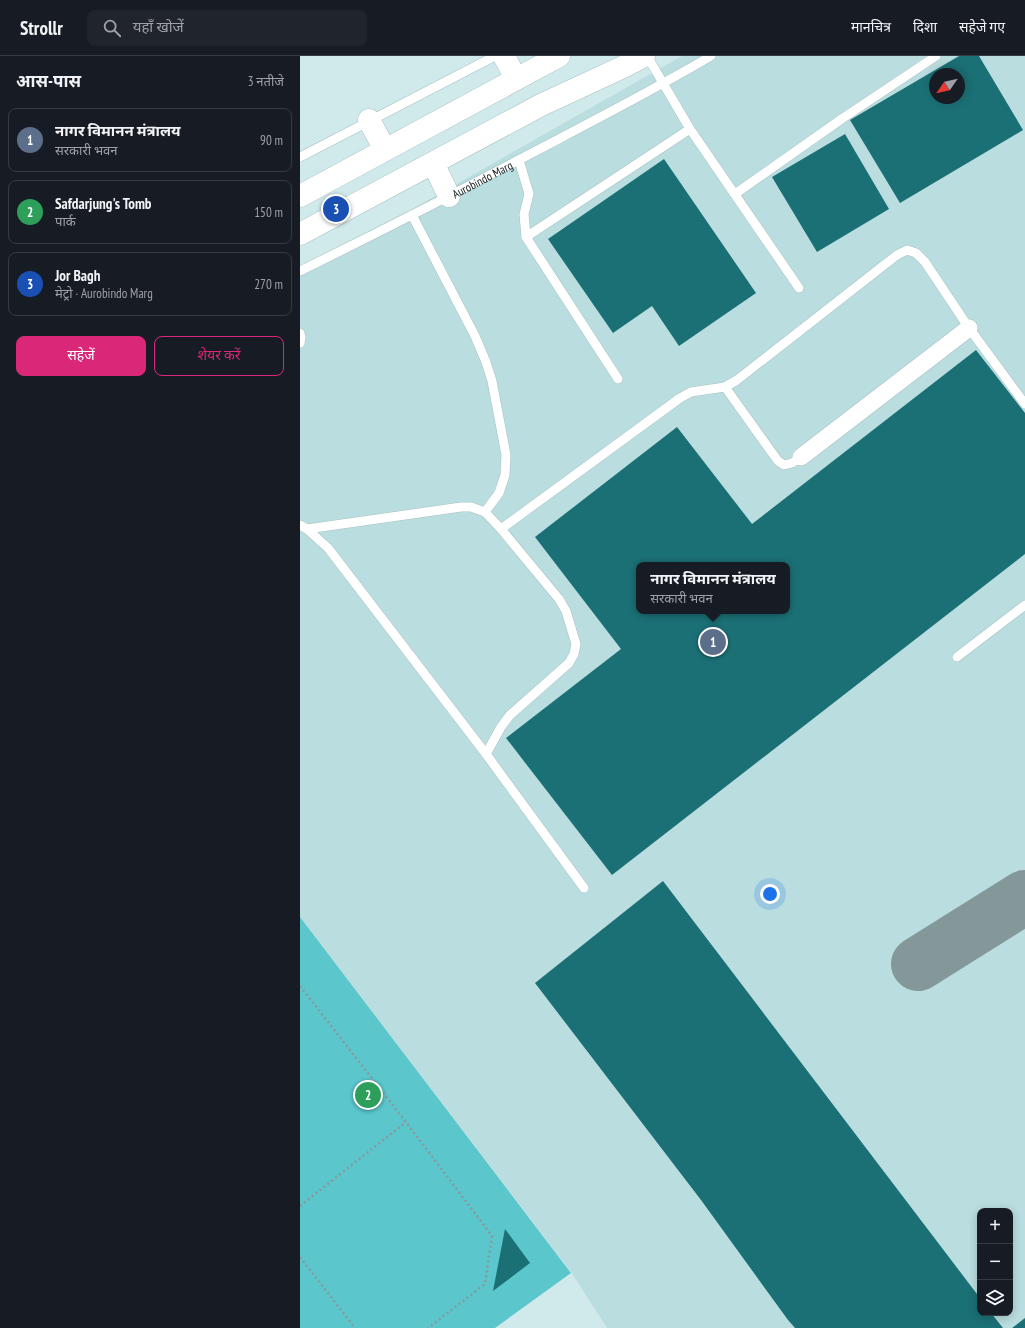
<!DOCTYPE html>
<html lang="hi">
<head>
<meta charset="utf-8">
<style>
	body { margin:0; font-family:"PT Sans Narrow","Noto Sans Devanagari",sans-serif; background:#20242c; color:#f1f3f6 }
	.controls { position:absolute; right:12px; bottom:12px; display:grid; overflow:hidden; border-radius:8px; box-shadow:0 2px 10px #0003 }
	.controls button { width:36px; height:36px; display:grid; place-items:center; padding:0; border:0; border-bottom:1px solid #363941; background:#171b24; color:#f1f3f6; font:20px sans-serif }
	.compass { position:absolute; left:629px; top:12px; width:36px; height:36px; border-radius:50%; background:#171b24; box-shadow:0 2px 10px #0003; rotate:236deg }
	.you { position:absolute; left:470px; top:838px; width:14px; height:14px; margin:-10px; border:3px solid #fff; border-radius:50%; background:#1a73e8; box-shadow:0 0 0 6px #1a73e833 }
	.badge { display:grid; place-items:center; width:26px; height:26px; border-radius:50%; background:#db2777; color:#fff; font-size:13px; font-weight:700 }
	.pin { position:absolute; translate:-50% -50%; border:2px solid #fff; box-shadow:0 1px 4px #0006 }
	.popup { position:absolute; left:336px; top:506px; width:154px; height:52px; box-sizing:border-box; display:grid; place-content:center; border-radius:8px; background:#171b24; filter:drop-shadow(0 1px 3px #0005); font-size:13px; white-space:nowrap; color:#9ea1a6 }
	.popup b { font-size:15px; color:#f1f3f6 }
	.popup::after { content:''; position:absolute; left:50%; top:100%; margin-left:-8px; border:8px solid transparent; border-top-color:#171b24 }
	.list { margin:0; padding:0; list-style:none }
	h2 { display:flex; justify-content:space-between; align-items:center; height:52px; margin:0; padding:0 16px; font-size:17px }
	h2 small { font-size:13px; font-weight:400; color:#9ea1a6 }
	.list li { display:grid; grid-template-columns:26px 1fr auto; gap:12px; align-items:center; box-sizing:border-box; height:64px; margin:0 8px 8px; padding:0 8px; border:1px solid #363941; border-radius:8px }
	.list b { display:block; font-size:15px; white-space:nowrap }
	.list p { margin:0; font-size:13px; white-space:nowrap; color:#9ea1a6 }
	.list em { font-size:13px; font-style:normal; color:#9ea1a6 }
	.actions { display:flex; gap:8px; padding:12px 16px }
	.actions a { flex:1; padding:9px 0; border:1px solid #db2777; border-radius:8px; text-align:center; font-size:14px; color:#db2777 }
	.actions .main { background:#db2777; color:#fff }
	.icon { flex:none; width:22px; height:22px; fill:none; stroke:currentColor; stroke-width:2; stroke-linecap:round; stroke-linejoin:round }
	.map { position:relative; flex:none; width:725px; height:1272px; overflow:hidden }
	header { display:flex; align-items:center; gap:24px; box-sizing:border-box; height:56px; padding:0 20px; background:#171b24; border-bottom:1px solid #363941 }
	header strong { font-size:19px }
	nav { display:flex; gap:22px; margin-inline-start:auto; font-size:14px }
	.search { width:280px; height:36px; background:#20242c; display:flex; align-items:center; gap:10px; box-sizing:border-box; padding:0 14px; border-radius:8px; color:#9ea1a6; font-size:15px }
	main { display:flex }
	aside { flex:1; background:#171b24 }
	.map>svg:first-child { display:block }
	.built { fill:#badddf; fill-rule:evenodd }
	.green { fill:#5bc6cc }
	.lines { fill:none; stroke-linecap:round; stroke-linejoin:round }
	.taxiway { stroke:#849899; stroke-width:54 }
	.building { fill:#1b7075; fill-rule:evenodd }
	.lane-casing { stroke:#a8c2c3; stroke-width:10 }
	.street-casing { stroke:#a8c2c3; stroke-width:18 }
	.secondary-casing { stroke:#a8c2c3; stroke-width:23 }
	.path { stroke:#879a9c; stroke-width:2.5; stroke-dasharray:2 3; stroke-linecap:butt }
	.lane { stroke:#fff; stroke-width:9 }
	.street { stroke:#fff; stroke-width:17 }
	.secondary { stroke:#fff; stroke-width:22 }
	.labels { text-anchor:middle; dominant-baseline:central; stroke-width:4; stroke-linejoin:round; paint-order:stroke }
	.street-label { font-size:12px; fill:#141d1e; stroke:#ddf8f9 }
</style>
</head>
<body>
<header>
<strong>Strollr</strong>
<div class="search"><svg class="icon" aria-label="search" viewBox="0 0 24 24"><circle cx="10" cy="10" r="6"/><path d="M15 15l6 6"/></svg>यहाँ खोजें</div>
<nav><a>मानचित्र</a><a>दिशा</a><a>सहेजे गए</a></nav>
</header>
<main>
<aside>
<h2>आस-पास<small>3 नतीजे</small></h2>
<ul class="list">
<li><span class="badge" style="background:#5c6f8a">1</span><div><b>नागर विमानन मंत्रालय</b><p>सरकारी भवन</p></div><em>90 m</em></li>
<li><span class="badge" style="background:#2e9e5b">2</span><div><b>Safdarjung's Tomb</b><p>पार्क</p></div><em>150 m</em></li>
<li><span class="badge" style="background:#1a4fb4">3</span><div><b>Jor Bagh</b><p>मेट्रो · Aurobindo Marg</p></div><em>270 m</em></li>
</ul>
<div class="actions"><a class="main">सहेजें</a><a>शेयर करें</a></div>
</aside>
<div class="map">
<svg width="725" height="1272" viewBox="0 0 725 1272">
	<rect width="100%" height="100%" fill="#d0eaec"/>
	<path class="built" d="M382 0H725V1272H307L271 1216 0 861V217ZM635 18H659V42H635ZM339 509H487V555H339ZM680 1155H710V1257H680Z"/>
	<path class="green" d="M0 861 271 1217 195 1272H0Z"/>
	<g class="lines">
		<path class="taxiway" d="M618 908 725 841"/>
	</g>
	<path class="building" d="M659 0H679L723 74 600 147 550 64ZM635 18H659V42H635Z
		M545 78 589 153 517 196 472 121Z
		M364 103 456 237 379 290 352 250 313 277 248 183Z
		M676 294 725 357V498L312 819 206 682 321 593 235 481 377 371 452 468ZM339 509H487V555H339Z
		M363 825 680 1242V1257H691L703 1272H495L488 1264 401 1144 235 927Z
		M205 1173 230 1207 193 1235Z
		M725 1262V1272H712Z"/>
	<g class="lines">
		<g class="lane-casing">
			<g id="lane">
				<path d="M347 0 390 73 499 232"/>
				<path d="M0 101 195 0"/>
				<path d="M219 104 229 138 224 158 226 181 318 323"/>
				<path d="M435 138 543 62 636 0"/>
				<path d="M112 159 175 280 186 306 192 325 206 399 205 419 199 437 185 456"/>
				<path d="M226 181 390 73"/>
				<path id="s1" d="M0 215C77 177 154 138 230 98 291 66 352 35 411 0"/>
				<path d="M0 277 1 281 0 287"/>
				<path d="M425 331 478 405 484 409 492 407 501 401"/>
				<path d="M0 469 7 473 28 492 186 698 284 832"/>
				<path d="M7 473 161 451H171L185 456 201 473 259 543 266 555 276 588 274 598 269 607 210 659 201 671 186 698"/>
				<path d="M201 473 380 342 391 336 425 331 437 324 597 199 607 194 616 197 625 206 669 272 725 348"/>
				<path d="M657 601 725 549"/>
			</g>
		</g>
		<g class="street-casing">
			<path id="street" d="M501 401 669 272"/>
		</g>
		<g class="secondary-casing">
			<path id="secondary" d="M204 0 216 23
				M69 64 85 94
				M133 107 149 140
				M0 140 259 0
				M0 178 241 49 325 10 344 0"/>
		</g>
		<path class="path" d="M0 930 106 1066 192 1180 185 1228 128 1272
			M0 1150 106 1066
			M0 1201 55 1272"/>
		<use href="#lane" class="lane"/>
		<use href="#street" class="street"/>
		<use href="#secondary" class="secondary"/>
	</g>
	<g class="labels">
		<g class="street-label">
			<text stroke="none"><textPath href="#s1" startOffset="204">Aurobindo Marg</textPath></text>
		</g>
	</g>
</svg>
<div class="controls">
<button>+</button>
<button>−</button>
<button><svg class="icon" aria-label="layers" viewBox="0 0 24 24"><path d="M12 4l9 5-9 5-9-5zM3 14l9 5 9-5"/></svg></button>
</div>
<svg class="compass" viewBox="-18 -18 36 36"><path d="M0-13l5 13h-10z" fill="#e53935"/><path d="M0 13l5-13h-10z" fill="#9ea1a6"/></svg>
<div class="you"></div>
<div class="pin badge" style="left:413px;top:586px;background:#5c6f8a">1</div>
<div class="popup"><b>नागर विमानन मंत्रालय</b>सरकारी भवन</div>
<div class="pin badge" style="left:68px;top:1039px;background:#2e9e5b">2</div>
<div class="pin badge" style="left:36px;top:153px;background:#1a4fb4">3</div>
</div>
</main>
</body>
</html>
